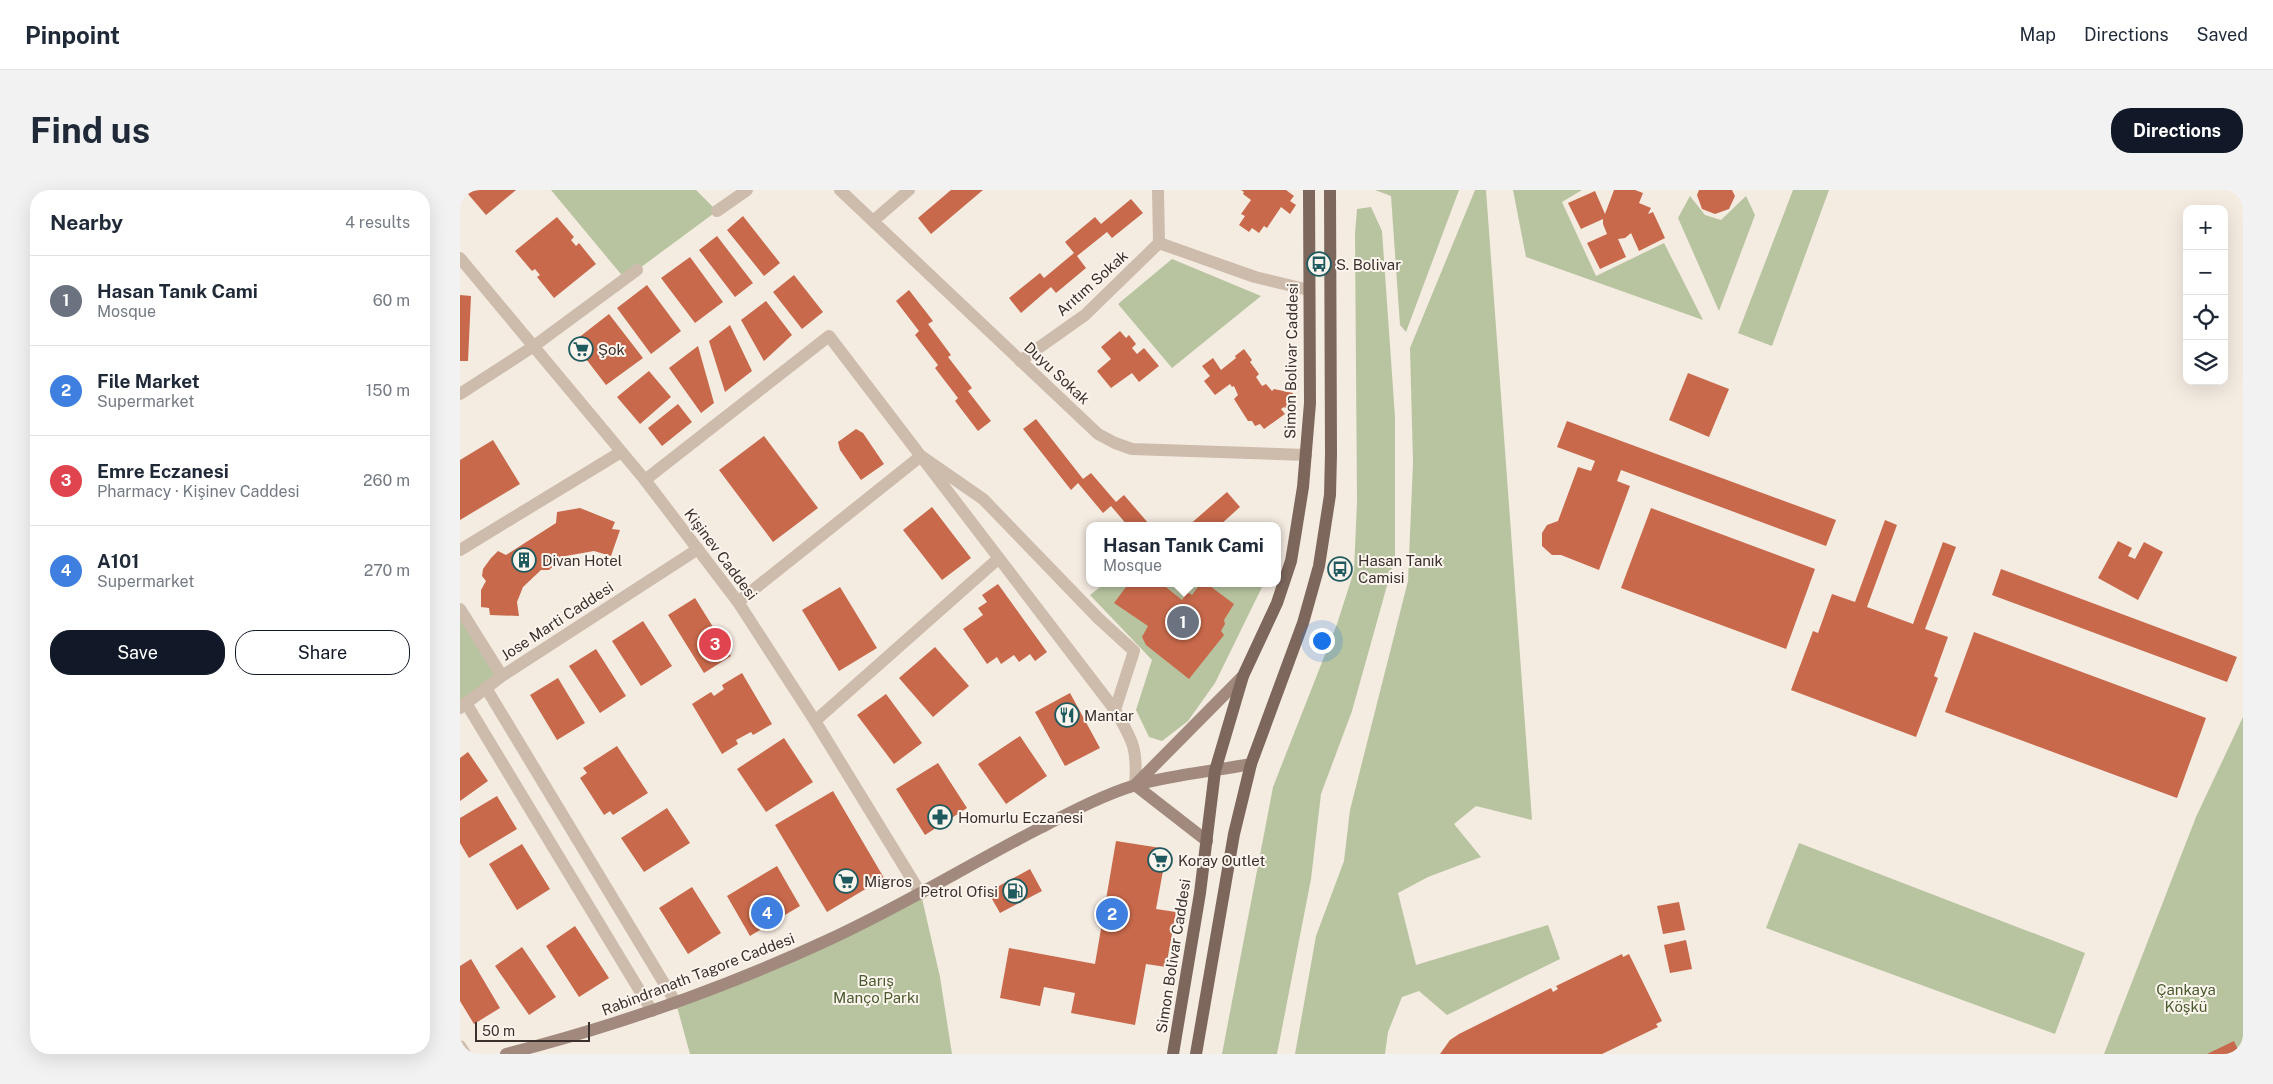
<!DOCTYPE html>
<html lang="en">
<head>
<meta charset="utf-8">
<style>
	body { margin:0; font-family:"Public Sans",sans-serif; background:#f2f2f3; color:#1f2937 }
	.controls { position:absolute; right:15px; top:15px; display:grid; overflow:hidden; border-radius:10px; box-shadow:0 5px 20px #0002 }
	.controls button { width:45px; height:45px; display:grid; place-items:center; padding:0; border:0; border-bottom:1px solid #e0e1e3; background:#fff; color:#1f2937; font:25px sans-serif }
	.scale { position:absolute; left:15px; bottom:12px; width:115px; box-sizing:border-box; padding-left:5px; border:2px solid #3b302b; border-top:0; font-size:14px; line-height:18px; white-space:nowrap; color:#3b302b; -webkit-text-stroke:4px #fbf5ee; paint-order:stroke }
	.you { position:absolute; left:861px; top:450px; width:18px; height:18px; margin:-12px; border:4px solid #fff; border-radius:50%; background:#1a73e8; box-shadow:0 0 0 8px #1a73e833 }
	.badge { display:grid; place-items:center; width:32px; height:32px; border-radius:50%; background:#111827; color:#fff; font-size:16px; font-weight:700 }
	.pin { position:absolute; translate:-50% -50%; border:2px solid #fff; box-shadow:0 1px 5px #0006 }
	.popup { position:absolute; left:626px; top:332px; width:195px; height:65px; box-sizing:border-box; display:grid; place-content:center; border-radius:10px; background:#fff; filter:drop-shadow(0 1px 4px #0005); font-size:16px; white-space:nowrap; color:#747a83 }
	.popup b { font-size:19px; color:#1f2937 }
	.popup::after { content:''; position:absolute; left:50%; top:100%; margin-left:-10px; border:10px solid transparent; border-top-color:#fff }
	.list { margin:0; padding:0; list-style:none }
	h2 { display:flex; justify-content:space-between; align-items:center; height:65px; margin:0; padding:0 20px; font-size:21px }
	h2 small { font-size:16px; font-weight:400; color:#747a83 }
	.list li { display:grid; grid-template-columns:32px 1fr auto; gap:15px; align-items:center; box-sizing:border-box; height:90px; padding:0 20px; border-top:1px solid #e0e1e3 }
	.list b { display:block; font-size:19px; white-space:nowrap }
	.list p { margin:0; font-size:16px; white-space:nowrap; color:#747a83 }
	.list em { font-size:16px; font-style:normal; color:#747a83 }
	.actions { display:flex; gap:10px; padding:15px 20px }
	.actions a { flex:1; padding:11px 0; border:1px solid #111827; border-radius:20px; text-align:center; font-size:18px; color:#111827 }
	.actions .main { background:#111827; color:#fff }
	.icon { flex:none; width:28px; height:28px; fill:none; stroke:currentColor; stroke-width:2; stroke-linecap:round; stroke-linejoin:round }
	.map { position:relative; flex:none; width:1783px; height:864px; overflow:hidden; border-radius:20px }
	header { display:flex; align-items:center; gap:30px; box-sizing:border-box; height:70px; padding:0 25px; background:#fff; border-bottom:1px solid #e0e1e3 }
	header strong { font-size:24px }
	nav { display:flex; gap:28px; margin-inline-start:auto; font-size:18px }
	.intro { display:flex; align-items:center; justify-content:space-between; box-sizing:border-box; height:120px; padding:0 30px }
	h1 { margin:0; font-size:35px }
	.button { padding:12px 22px; border-radius:20px; background:#111827; color:#fff; font-size:18px; font-weight:700 }
	main { display:flex; gap:30px; padding:0 30px }
	aside { flex:1; background:#fff; border-radius:20px; box-shadow:0 5px 20px #0002 }
	.map>svg:first-child { display:block }
	.green { fill:#b8c4a0 }
	.building { fill:#c8694b }
	.lines { fill:none; stroke-linecap:round; stroke-linejoin:round }
	.minor { stroke:#cdbbac; stroke-width:12 }
	.tertiary { stroke:#cdbbac; stroke-width:12 }
	.secondary { stroke:#a18a7d; stroke-width:12 }
	.primary { stroke:#7d675c; stroke-width:12 }
	.labels { text-anchor:middle; dominant-baseline:central; stroke-width:4; stroke-linejoin:round; paint-order:stroke }
	.poi-label { font-size:15px; fill:#3b302b; stroke:#fbf5ee; text-anchor:start }
	.street-label { font-size:15px; fill:#3b302b; stroke:#fbf5ee }
	.park-label { font-size:15px; fill:#4a5a2e; stroke:#fbf5ee }
</style>
</head>
<body>
<header>
<strong>Pinpoint</strong>
<nav><a>Map</a><a>Directions</a><a>Saved</a></nav>
</header>
<div class="intro"><h1>Find us</h1><a class="button">Directions</a></div>
<main>
<aside>
<h2>Nearby<small>4 results</small></h2>
<ul class="list">
<li><span class="badge" style="background:#6b7280">1</span><div><b>Hasan Tanık Cami</b><p>Mosque</p></div><em>60 m</em></li>
<li><span class="badge" style="background:#3f7fe0">2</span><div><b>File Market</b><p>Supermarket</p></div><em>150 m</em></li>
<li><span class="badge" style="background:#e0444e">3</span><div><b>Emre Eczanesi</b><p>Pharmacy · Kişinev Caddesi</p></div><em>260 m</em></li>
<li><span class="badge" style="background:#3f7fe0">4</span><div><b>A101</b><p>Supermarket</p></div><em>270 m</em></li>
</ul>
<div class="actions"><a class="main">Save</a><a>Share</a></div>
</aside>
<div class="map">
<svg width="1783" height="864" viewBox="0 0 1783 864">
	<rect width="100%" height="100%" fill="#f4ebe1"/>
	<path class="green" d="M91 0H236L257 21 165 89Z
		M915 0H999L946 142 940 135 931 6Z
		M1015 0H1026L1072 630 1016 616 994 634 1021 667 968 687 938 703 956 775 1088 735 1100 769 987 825 959 801 942 807 928 842 925 864H835L856 746 884 671 890 620 948 391 953 273 950 158Z
		M1053 0H1122L1102 12 1136 86 1204 53 1243 130 1066 67Z
		M1333 0H1369L1312 156 1278 143Z
		M1230 6 1245 25 1261 30 1286 6 1295 25 1259 121 1218 28Z
		M911 17 922 41 935 227V367L892 521 861 604 851 689 817 864H762L813 597 877 434 894 381 897 312 895 44 897 19Z
		M712 69 801 106 712 178 658 114Z
		M645 393H725L729 395 732 393H804L755 493 728 531 702 551 689 547 676 520 692 470 630 405Z
		M0 419 42 486 0 518Z
		M1783 527V864H1644L1736 627Z
		M1339 653 1625 763 1595 844 1306 738Z
		M461 704 480 787 492 864H230L216 813Z"/>
	<path class="building" d="M11 0H56L26 25 8 4 12 1Z
		M491 0H523L471 44 458 28Z
		M781 0H826L834 6 830 11 836 15 830 24 821 17 807 38 804 36 799 43 792 38 789 42 779 35 785 26 781 24 791 10 783 4 784 2Z
		M1154 0H1175L1183 3 1179 13 1191 18 1188 24 1193 22 1205 48 1179 61 1171 43 1165 48 1158 49 1166 67 1140 79 1127 53 1147 44 1143 34V29L1121 39 1108 13 1135 1 1145 24Z
		M1239 0H1272L1275 6 1269 19 1255 24 1242 19 1237 5Z
		M671 9 683 23 652 48 647 42 617 66 626 78 596 103 591 97 561 123 549 108 580 83 584 88 614 63 605 52 635 27 641 34Z
		M283 26 320 73 304 86 267 40Z
		M97 27 114 47 111 50 116 56 119 53 136 74 94 108 77 87 80 85 75 79 72 81 55 61Z
		M257 46 293 93 275 107 239 60Z
		M230 67 263 112 235 133 201 88Z
		M334 85 363 122 342 139 313 102Z
		M187 95 221 141 191 164 157 118Z
		M449 100 473 131 468 134 491 165 488 167 512 198 508 201 531 231 518 241 495 211 498 208 475 178 478 175 455 145 459 141 436 111Z
		M0 105 11 106 8 171H0Z
		M306 111 332 145 304 171 281 130Z
		M149 124 183 168 146 195 113 152Z
		M270 135 292 181 265 202 249 151Z
		M660 141 666 148 669 145 676 154 672 158 677 164 684 158 699 176 679 192 672 183 651 198 637 181 651 169 641 157Z
		M238 156 254 213 241 223 209 178Z
		M784 159 792 170 790 172 799 184 796 187 802 196 806 194 812 201 814 199 833 203 832 209 835 214 827 219 824 217 821 219 825 224 804 239 800 234 795 236 792 231H788L774 209 778 205 774 196 772 197 770 194 755 205 744 191 750 186 742 176 753 168 761 180 776 168 775 166Z
		M189 181 211 207 180 234 157 207Z
		M1228 183 1269 199 1249 247 1209 230Z
		M218 214 232 232 202 256 188 238Z
		M576 229 623 289 631 283 656 312 664 305 689 334 668 336 651 316 643 323 618 293 611 300 563 239Z
		M1107 231 1376 330 1366 356 1161 280 1157 291 1170 296 1139 380 1101 365H1092L1082 356V343L1087 335 1098 331 1118 277 1131 281 1135 271 1097 257Z
		M396 239 403 243 424 274 401 290 380 260 378 252Z
		M304 246 358 318 313 352 259 280Z
		M33 250 60 294 0 330V270Z
		M767 302 780 317 759 336H728Z
		M472 317 511 368 482 390 443 340Z
		M120 318 155 332 152 339 160 340 151 366 134 361 100 367 97 373 89 380H81L63 397 57 412 59 426 30 425 29 418 21 417V400L26 391 22 386 23 379 31 368 38 361 46 365 96 333 97 322Z
		M1191 318 1355 379 1326 459 1161 398Z
		M1425 330 1437 335 1407 417 1453 434 1483 352 1496 357 1465 439 1488 447 1474 486 1478 488 1456 547 1331 500 1353 441 1358 443 1372 404 1395 412Z
		M1658 351 1672 358 1668 366 1675 369 1684 352 1703 362 1678 410 1638 388Z
		M1541 379 1777 467 1767 492 1532 405Z
		M669 393H701L722 410 727 402 732 405 741 393H746L774 414 764 430 765 434 761 441 764 445 729 489 686 455 682 447 688 436 654 413Z
		M538 394 587 462 575 471 570 464 559 472 554 465 541 474 537 467 527 474 503 439 523 425 518 418 527 412 522 405Z
		M380 397 417 458 379 481 342 420Z
		M235 408 271 466 244 483 208 425Z
		M183 431 212 476 181 496 152 451Z
		M1514 442 1746 528 1717 608 1485 522Z
		M475 457 509 496 473 527 439 488Z
		M136 459 166 506 140 523 109 476Z
		M282 483 312 534 293 545 291 542 276 550 278 554 262 564 232 514 251 502 254 506 264 499 262 495Z
		M98 488 125 533 97 550 70 505Z
		M610 503 640 558 605 576 575 522Z
		M426 504 462 553 434 574 397 525Z
		M560 546 587 586 546 614 518 574Z
		M324 548 353 592 306 622 277 579Z
		M157 556 188 603 153 625 150 621 144 625 120 588 127 583 123 578Z
		M8 562 28 591 0 611V568Z
		M478 573 507 618 465 645 436 599Z
		M373 601 424 688 367 722 315 635Z
		M37 606 57 639 9 668 0 653V628Z
		M207 618 230 653 184 682 161 648Z
		M656 651 707 659 696 719 716 722 706 777 686 774 675 835 611 823 615 803 584 797 580 816 540 808 549 758 635 774Z
		M62 654 90 699 57 720 29 674Z
		M317 676 340 716 290 746 267 706Z
		M570 679 582 701 540 723 528 702Z
		M232 697 261 743 228 764 199 718Z
		M1219 712 1225 740 1203 744 1197 716Z
		M115 736 149 788 119 807 86 756Z
		M1226 750 1232 779 1210 783 1204 755Z
		M62 757 96 807 69 825 35 776Z
		M1162 764 1163 767 1169 764 1202 831 1196 834 1198 837 1142 864H980L990 850 999 844 1091 798 1093 802 1098 799 1096 796Z
		M11 769 40 818 14 834 0 811V776Z
		M1774 851 1780 864H1747Z"/>
	<g class="lines">
		<path class="minor" d="M380 0 638 244 655 253 672 259 846 265
			M698 0 699 53 795 87 849 100
			M257 21 287 0
			M413 31 449 0
			M560 171 625 125 699 53
			M0 204 74 156 177 80
			M185 290 369 146 655 520C673 551 678 559 675 595
			M0 360 161 262
			M278 412 461 266 523 309 638 428 674 461 655 520
			M0 419 42 486
			M26 498 216 813
			M6 513 192 821
			M0 518 42 486 238 359
			M355 531 539 368
			M0 856 5 864"/>
		<path class="tertiary" d="M0 68 185 290 278 412 355 531 461 704"/>
		<path class="secondary" d="M675 595 783 486
			M675 595 747 651
			M46 864C156 836 262 799 366 751 439 718 508 675 580 638 609 623 645 604 676 595 712 585 754 581 791 574"/>
		<path class="primary" d="M713 864 740 703 755 581 783 486 817 413 831 371 835 347 843 297 850 213 849 0
			M736 864 774 644 791 574 843 433 859 376 870 305 871 264 870 0"/>
	</g>
	<defs>
		<g id="bus-ring" transform="scale(1.25)"><circle r="9.5" fill="#fbf5ee" stroke="#1f5a5e" stroke-width="1.5"/><path d="M-5-6H5V4H4V6H2V4H-2V6H-4V4H-5ZM-3.5-4V0h7V-4ZM-3.5 1.2v1.5H-2V1.2ZM2 1.2v1.5H3.5V1.2Z" fill="#1f5a5e"/></g>
		<g id="supermarket-ring" transform="scale(1.25)"><circle r="9.5" fill="#fbf5ee" stroke="#1f5a5e" stroke-width="1.5"/><path d="M-6-5.5h2.5l.6 2H6L4.5 2H-2.5L-4.4-4H-6ZM-1.5 3.2a1.3 1.3 0 1 0 .1 0ZM3 3.2a1.3 1.3 0 1 0 .1 0Z" fill="#1f5a5e"/></g>
		<g id="building-ring" transform="scale(1.25)"><circle r="9.5" fill="#fbf5ee" stroke="#1f5a5e" stroke-width="1.5"/><path d="M-4-6H4V6H1V3H-1V6H-4ZM-2.5-4.3h1.7v1.8h-1.7ZM.8-4.3h1.7v1.8H.8ZM-2.5-1h1.7V.8h-1.7ZM.8-1h1.7V.8H.8Z" fill="#1f5a5e"/></g>
		<g id="restaurant-ring" transform="scale(1.25)"><circle r="9.5" fill="#fbf5ee" stroke="#1f5a5e" stroke-width="1.5"/><path d="M-5-6h1v4h1v-4h1v4h1v-4h1v5L-1.5 .5V6h-2V.5L-5-1ZM5-6V6H3V1.5H1.5Q1.5-4 5-6Z" fill="#1f5a5e"/></g>
		<g id="pharmacy-ring" transform="scale(1.25)"><circle r="9.5" fill="#fbf5ee" stroke="#1f5a5e" stroke-width="1.5"/><path d="M-2-6h4v4h4v4h-4v4h-4v-4h-4v-4h4Z" fill="#1f5a5e"/></g>
		<g id="fuel-ring" transform="scale(1.25)"><circle r="9.5" fill="#fbf5ee" stroke="#1f5a5e" stroke-width="1.5"/><path d="M-5.5-6h7V0h2V4h1.3V-2.5L3-4.5l.8-.8L6-3V5H2.5V1h-1V6h-7ZM-4.2-4.7v3.2H.2V-4.7Z" fill="#1f5a5e"/></g>
	</defs>
	<g fill-rule="evenodd">
		<use href="#bus-ring" x="859" y="74"/>
		<use href="#supermarket-ring" x="121" y="159"/>
		<use href="#building-ring" x="64" y="370"/>
		<use href="#bus-ring" x="880" y="379"/>
		<use href="#restaurant-ring" x="607" y="525"/>
		<use href="#pharmacy-ring" x="480" y="627"/>
		<use href="#supermarket-ring" x="700" y="670"/>
		<use href="#supermarket-ring" x="386" y="691"/>
		<use href="#fuel-ring" x="555" y="701"/>
	</g>
	<g class="labels">
		<g class="poi-label">
			<text x="876" y="74">S. Bolivar</text>
			<text x="138" y="159">Şok</text>
			<text x="82" y="370">Divan Hotel</text>
			<text x="898" y="370">Hasan Tanık<tspan x="898" dy="17">Camisi</tspan></text>
			<text x="624" y="525">Mantar</text>
			<text x="498" y="627">Homurlu Eczanesi</text>
			<text x="718" y="670">Koray Outlet</text>
			<text x="404" y="691">Migros</text>
			<text x="538" y="701" text-anchor="end">Petrol Ofisi</text>
		</g>
		<g class="street-label">
			<text transform="translate(632 93) rotate(-42)">Arıtım Sokak</text>
			<text transform="translate(831 171) rotate(-89)">Simon Bolivar Caddesi</text>
			<text transform="translate(597 183) rotate(43)">Duyu Sokak</text>
			<text transform="translate(261 364) rotate(53)">Kişinev Caddesi</text>
			<text transform="translate(97 431) rotate(-33)">Jose Marti Caddesi</text>
			<text transform="translate(713 766) rotate(-81)">Simon Bolivar Caddesi</text>
			<text transform="translate(238 784) rotate(-21)">Rabindranath Tagore Caddesi</text>
		</g>
		<g class="park-label">
			<text x="416" y="790">Barış<tspan x="416" dy="17">Manço Parkı</tspan></text>
			<text x="1726" y="799">Çankaya<tspan x="1726" dy="17">Köşkü</tspan></text>
		</g>
	</g>
</svg>
<div class="controls">
<button>+</button>
<button>−</button>
<button><svg class="icon" aria-label="locate" viewBox="0 0 24 24"><circle cx="12" cy="12" r="6"/><path d="M12 2v4M12 18v4M2 12h4M18 12h4"/></svg></button>
<button><svg class="icon" aria-label="layers" viewBox="0 0 24 24"><path d="M12 4l9 5-9 5-9-5zM3 14l9 5 9-5"/></svg></button>
</div>
<div class="scale">50 m</div>
<div class="you"></div>
<div class="pin badge" style="left:723px;top:432px;background:#6b7280">1</div>
<div class="popup"><b>Hasan Tanık Cami</b>Mosque</div>
<div class="pin badge" style="left:652px;top:724px;background:#3f7fe0">2</div>
<div class="pin badge" style="left:255px;top:454px;background:#e0444e">3</div>
<div class="pin badge" style="left:307px;top:723px;background:#3f7fe0">4</div>
</div>
</main>
</body>
</html>
